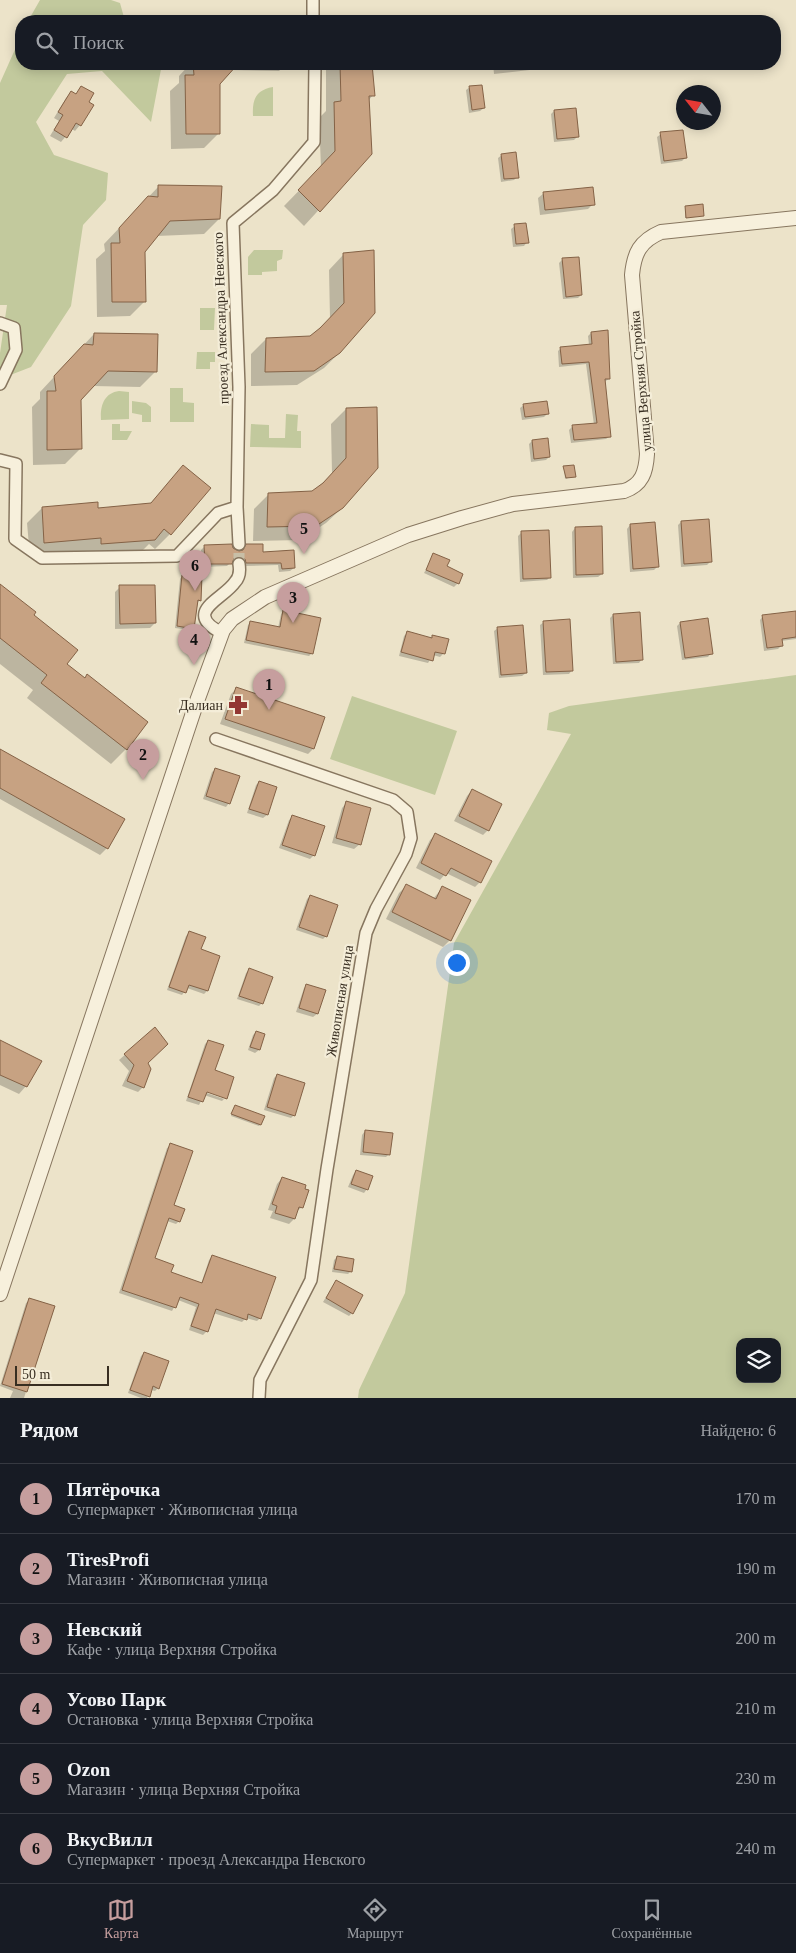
<!DOCTYPE html>
<html lang="ru">
<head>
<meta charset="utf-8">
<style>
	body { margin:0; font-family:Georgia,serif; background:#20242c; color:#f1f3f6 }
	.controls { position:absolute; right:15px; bottom:15px; display:grid; overflow:hidden; border-radius:10px; box-shadow:0 2px 12px #0003 }
	.controls button { width:45px; height:45px; display:grid; place-items:center; padding:0; border:0; border-bottom:1px solid #363941; background:#171b24; color:#f1f3f6; font:25px sans-serif }
	.compass { position:absolute; left:676px; top:85px; width:45px; height:45px; border-radius:50%; background:#171b24; box-shadow:0 2px 12px #0003; rotate:301deg }
	.scale { position:absolute; left:15px; bottom:12px; width:94px; box-sizing:border-box; padding-left:5px; border:2px solid #382e21; border-top:0; font-size:14px; line-height:18px; white-space:nowrap; color:#382e21; -webkit-text-stroke:4px #f4edd8; paint-order:stroke }
	.you { position:absolute; left:456px; top:962px; width:18px; height:18px; margin:-12px; border:4px solid #fff; border-radius:50%; background:#1a73e8; box-shadow:0 0 0 8px #1a73e833 }
	.badge { display:grid; place-items:center; width:32px; height:32px; border-radius:50%; background:#c69e9e; color:#111; font-size:16px; font-weight:700 }
	.pin { position:absolute; translate:-50% -41px; filter:drop-shadow(0 1px 2px #0008) }
	.pin::after { content:''; position:absolute; top:26px; width:18px; height:15px; background:inherit; clip-path:polygon(0 0,100% 0,50% 100%) }
	.list { margin:0; padding:0; list-style:none }
	h2 { display:flex; justify-content:space-between; align-items:center; height:65px; margin:0; padding:0 20px; font-size:21px }
	h2 small { font-size:16px; font-weight:400; color:#9ea1a6 }
	.list li { display:grid; grid-template-columns:32px 1fr auto; gap:15px; align-items:center; box-sizing:border-box; height:70px; padding:0 20px; border-top:1px solid #363941 }
	.list b { display:block; font-size:19px; white-space:nowrap }
	.list p { margin:0; font-size:16px; white-space:nowrap; color:#9ea1a6 }
	.list em { font-size:16px; font-style:normal; color:#9ea1a6 }
	.icon { flex:none; width:28px; height:28px; fill:none; stroke:currentColor; stroke-width:2; stroke-linecap:round; stroke-linejoin:round }
	.map { position:relative; flex:none; width:796px; height:1398px; overflow:hidden }
	.search { position:absolute; background:#171b24; box-shadow:0 2px 12px #0003; left:15px; right:15px; top:15px; height:55px; display:flex; align-items:center; gap:12px; box-sizing:border-box; padding:0 18px; border-radius:20px; color:#9ea1a6; font-size:19px }
	.sheet { height:485px; background:#171b24 }
	nav { display:flex; justify-content:space-around; align-items:center; box-sizing:border-box; height:70px; border-top:1px solid #363941; background:#171b24; font-size:14px; color:#9ea1a6 }
	nav a { display:grid; justify-items:center; gap:2px }
	nav .on { color:#c69e9e }
	.map>svg:first-child { display:block }
	.green { fill:#c2c99d; fill-rule:evenodd }
	.shadow { fill:#0003 }
	.building { fill:#c7a282; stroke:#846246 }
	.lines { fill:none; stroke-linecap:round; stroke-linejoin:round }
	.minor-tunnel { stroke:#c8bfa7; stroke-width:11; stroke-dasharray:11 5.5; stroke-linecap:butt }
	.minor-casing { stroke:#87765f; stroke-width:14 }
	.tertiary-casing { stroke:#87765f; stroke-width:16 }
	.minor { stroke:#f7f0dc; stroke-width:11 }
	.tertiary { stroke:#f7f0dc; stroke-width:14 }
	.labels { text-anchor:middle; dominant-baseline:central; stroke-width:4.5; stroke-linejoin:round; paint-order:stroke }
	.street-label { font-size:14px; fill:#382e21; stroke:#f4edd8 }
	.poi-label { font-size:14px; fill:#382e21; stroke:#f4edd8; text-anchor:end }
</style>
</head>
<body>
<div class="map">
<svg width="796" height="1398" viewBox="0 0 796 1398">
	<rect width="100%" height="100%" fill="#ece3c9"/>
	<path class="green" d="M40 0H111L120 3 125 21H28Z
		M21 36V64H162L151 122 102 71 67 74 36 122 54 155 108 173 106 200 83 225 71 306 31 367 0 379V353L7 305H0V83Z
		M273 87V116H253C252 99 256 90 273 87Z
		M254 250H283L282 259 277 261V271L262 272V275H248V257Z
		M200 308H215L214 330H200Z
		M197 352H215V362H210V369H196Z
		M170 388H183V402L194 403V422H170Z
		M119 391 129 392V419L101 420C100 406 104 393 119 391Z
		M132 401 146 403 151 407V422H142V415L132 413Z
		M286 414 298 415 297 431H301V448L250 447 251 424 269 425V438H285Z
		M112 424H120V431H132L127 440H112Z
		M796 675V1398H358L359 1390 405 1293 454 943 571 734 547 730 549 713 569 706ZM740 1342H777V1379H740Z
		M352 696 457 731 435 795 330 759Z"/>
	<path class="shadow" d="M233 18 295 20V21H230Z
		M190 64H286L279 71 231 70 218 84 219 133 204 148 171 149 170 91 179 83V76Z
		M326 64H371L373 95 368 101 371 153 304 226 284 206 321 168 319 118 326 111Z
		M493 64H581L494 74Z
		M82 87 87 103 80 125 75 131 72 129 61 142 50 136 59 121 54 118 66 98 71 93 75 95Z
		M470 87 484 108 480 111 469 113 466 90Z
		M554 111 578 136 574 140 554 142 551 114Z
		M661 134 685 158 682 161 661 164 657 137Z
		M502 155 517 177 514 180 501 182 498 158Z
		M159 186 219 219 204 234 157 236 144 252 145 301 130 316 97 317 96 259 105 251 104 244Z
		M544 193 593 204 588 209 540 215 538 198Z
		M685 207 703 215 685 218Z
		M515 226 527 242 524 246 513 247 511 229Z
		M372 251 339 353 324 368 297 385 251 386V354L266 339 310 337 330 319 329 270 344 254Z
		M563 259 581 295 578 298 563 299 559 263Z
		M591 333 609 379 604 382 610 436 606 439 571 443 569 430 573 426 594 425 586 364 559 367 558 351 561 348 589 345 588 336Z
		M94 334 155 372 140 387 93 386 80 400V449L65 464 33 465 32 407 40 399V392Z
		M524 405 547 414 544 417 522 420 520 408Z
		M376 408 342 508 326 523 300 540 253 541 254 509 269 494 313 492 332 474 331 424 346 409Z
		M547 439 549 457 546 460 531 462 529 444 532 441Z
		M183 466 170 534 155 549 149 544 139 554 86 552 30 557 27 523 42 508 97 509 149 505Z
		M564 467 574 476 565 479Z
		M681 522 710 562 707 565 681 567 678 525Z
		M630 525 657 567 654 570 630 572 627 529Z
		M575 528 602 574 598 577 573 578 572 532Z
		M521 533 550 577 547 580 520 582 518 536Z
		M247 545 262 554 294 568 290 571 279 572 278 565 243 566 241 562 234 559 227 566 202 567 201 550 205 546 242 552Z
		M434 555 458 583 454 587 424 573Z
		M182 576 200 600 198 602 193 628 190 630 175 628 180 579Z
		M0 585 32 616 126 749 111 764 27 698 33 690 0 664Z
		M120 587 155 623 150 628 115 629V592Z
		M284 611 312 653 309 656 244 643 248 625 251 622 278 628 281 614Z
		M796 612V639L781 641V646L778 649 764 651 760 620 763 616Z
		M613 615 642 659 639 663 613 664 610 618Z
		M544 622 572 670 569 674 543 675 540 625Z
		M680 623 711 653 708 657 682 660 677 626Z
		M498 628 526 673 522 676 499 678 494 631Z
		M407 633 430 639 433 636 447 640 443 654 440 657 433 655 428 663 399 656 404 636Z
		M236 689 313 749 308 754 220 724 231 694Z
		M0 750 107 848 100 855 0 799Z
		M216 769 229 803 226 807 203 799 212 772Z
		M259 782 276 788 267 815 263 818 247 813 256 785Z
		M472 790 488 830 483 835 454 821 467 796Z
		M347 802 360 844 354 849 332 843 342 808Z
		M293 816 314 855 310 859 279 848 289 820Z
		M435 835 480 882 475 887 446 873 440 880 416 868 430 840Z
		M406 886 433 899 442 888 450 940 443 947 386 919 399 893Z
		M310 896 326 936 323 939 296 930 307 899Z
		M189 933 200 950 207 991 204 994 187 988 182 995 167 990 186 936Z
		M249 970 262 1003 259 1006 237 999 246 973Z
		M307 985 324 990 317 1014 313 1017 296 1012 304 988Z
		M154 1029 143 1087 138 1092 122 1086 129 1071 119 1060Z
		M256 1032 264 1035 259 1050 255 1053 248 1050 253 1035Z
		M208 1041 201 1091 224 1099 222 1101 204 1095 199 1105 186 1101 205 1044Z
		M0 1042 26 1086 19 1094 0 1085Z
		M277 1075 294 1115 291 1118 264 1110 274 1078Z
		M235 1106 260 1125 259 1126 231 1116Z
		M365 1131 389 1154 386 1157 360 1155 362 1135Z
		M171 1145 173 1206 179 1221 176 1224 167 1221 154 1259 169 1273 201 1284 209 1260 212 1256 260 1318 257 1321 246 1318 242 1322 213 1313 207 1331 203 1335 189 1330 196 1307 178 1300 172 1311 119 1293 167 1148Z
		M356 1171 367 1189 364 1193 348 1187 353 1175Z
		M282 1178 302 1207 296 1212 294 1219 289 1224 270 1218 273 1211 268 1210 277 1184Z
		M337 1257 351 1271 348 1274 332 1272 334 1260Z
		M336 1281 352 1313 349 1316 323 1302Z
		M30 1300 53 1307 24 1398H10L13 1391 0 1386 26 1303Z
		M144 1353 158 1388 155 1391 151 1390 147 1398H141L128 1393 141 1356Z"/>
	<path class="building" d="M193 64H238L220 84V134H186L185 75H194Z
		M340 64H372L375 96H369L372 154 320 212 298 190 335 151 334 102 341 101Z
		M482 85 485 108 472 110 469 86Z
		M81 86 94 93 89 102 94 105 81 126 76 123 67 138 54 130 63 115 58 112 71 91 76 94Z
		M576 108 579 137 557 139 554 110Z
		M683 130 687 158 664 161 660 132Z
		M516 152 519 178 504 179 501 154Z
		M158 185 222 186 220 219 170 221 145 252 146 302H112L111 243H120L119 228 148 196 158 197Z
		M593 187 595 205 545 210 543 192Z
		M703 204 704 216 686 218 685 206Z
		M526 223 529 243 516 244 514 224Z
		M374 250 375 313 340 353 314 371 265 372 266 338 310 336 320 328 344 303 343 253Z
		M579 257 582 295 566 297 562 258Z
		M608 330 610 379H605L611 437 574 440 572 425 597 423 589 362 562 364 560 347 592 344 591 332Z
		M94 333 158 334 157 372 108 371 81 400 82 449 47 450V391H56L54 376 84 344 93 345Z
		M547 401 549 414 525 417 523 404Z
		M377 407 378 468 343 508 316 526 267 527 268 493 312 491 323 483 346 458V408Z
		M548 438 550 457 534 459 532 440Z
		M183 465 211 488 171 535 164 529 155 540 101 544V538L44 543 42 507 98 502V508L151 503Z
		M574 465 576 477 566 478 563 466Z
		M709 519 712 562 684 564 681 521Z
		M655 522 659 567 633 569 630 524Z
		M602 526 603 574 576 575 575 527Z
		M549 530 551 578 523 579 521 531Z
		M232 544 233 548 239 551 243 550 246 544H263V552L294 550 295 568 282 569 281 563H246L245 559 238 557 234 558 232 564H205L204 545Z
		M433 553 450 560 447 566 463 574 459 584 426 570Z
		M182 575H202L201 601 198 600 194 629 177 626Z
		M0 584 36 612 34 615 78 650 67 664 85 678 87 674 148 722 127 750 41 683 47 675 0 638Z
		M119 585H155L156 623 120 624Z
		M283 610 321 618 313 654 246 640 250 621 280 627Z
		M796 611V637L782 639 783 646 767 648 762 615Z
		M640 612 643 660 616 662 613 614Z
		M708 618 713 654 685 658 680 622Z
		M570 619 573 671 546 672 543 621Z
		M523 625 527 673 501 675 497 627Z
		M407 631 432 638V635L449 639 445 654 435 652 433 661 401 652Z
		M236 687 325 717 314 749 225 719Z
		M0 749 125 819 108 849 0 788Z
		M215 768 240 776 230 804 206 796Z
		M259 781 277 787 268 815 249 809Z
		M472 789 502 804 489 831 459 816Z
		M346 801 371 808 361 845 336 838Z
		M292 815 325 826 315 856 282 845Z
		M435 833 492 861 481 883 451 868 446 876 421 863Z
		M406 884 436 899 442 886 471 900 451 941 392 912Z
		M310 895 338 905 327 937 299 927Z
		M189 931 206 937 201 949 220 956 208 991 189 985 186 993 169 987Z
		M249 968 273 977 263 1004 239 996Z
		M306 984 326 990 318 1014 299 1008Z
		M155 1027 168 1044 148 1063 151 1069 144 1088 127 1081 134 1065 124 1054Z
		M256 1031 265 1034 260 1050 250 1047Z
		M0 1040 42 1061 27 1087 0 1075Z
		M208 1040 224 1045 215 1070 234 1077 227 1099 207 1092 203 1102 188 1097Z
		M277 1074 305 1083 295 1116 267 1107Z
		M235 1105 265 1116 261 1125 231 1114Z
		M365 1130 393 1133 390 1155 363 1152Z
		M170 1143 193 1151 174 1205 185 1209 180 1222 169 1218 155 1258 174 1265 171 1272 202 1283 212 1255 276 1277 261 1319 248 1314 247 1320 216 1309 208 1332 191 1326 199 1304 180 1297 176 1308 122 1290Z
		M356 1170 373 1176 368 1190 351 1184Z
		M282 1177 306 1185 305 1189 309 1190 303 1208 299 1207 295 1219 275 1213 277 1206 272 1204Z
		M337 1256 354 1259 352 1272 334 1269Z
		M336 1280 363 1295 353 1314 326 1298Z
		M29 1298 55 1306 27 1392 2 1384Z
		M144 1352 169 1361 159 1389 153 1386 150 1397 130 1390Z"/>
	<g class="lines">
		<path class="minor-tunnel" d="M239 564V544"/>
		<g class="minor-casing">
			<path id="minor" d="M313 0V21
				M0 323 14 328 16 350 0 384
				M0 460 16 464 15 539 42 558 177 556 218 513 237 507
				M239 544 237 507 239 387 233 223 273 190 314 142 315 64
				M222 633C181 612 224 599 235 582 240 577 240 570 239 564
				M216 739 393 800 407 812 411 838 406 854 376 909 366 933 327 1169 311 1280 260 1380 259 1398"/>
		</g>
		<g class="tertiary-casing">
			<path id="tertiary" d="M0 1294 197 701 223 630 232 619 265 597 408 535 462 518 513 504 624 491C642 485 646 472 647 454L632 275C634 253 640 241 661 232L796 218"/>
		</g>
		<use href="#minor" class="minor"/>
		<use href="#tertiary" class="tertiary"/>
	</g>
	<defs>
		<g id="pharmacy-bare" transform="scale(1.5)"><path d="M-2-6h4v4h4v4h-4v4h-4v-4h-4v-4h4Z" fill="#923733" stroke="#f4edd8" stroke-width="2.5" paint-order="stroke"/></g>
	</defs>
	<g fill-rule="evenodd">
		<use href="#pharmacy-bare" x="238" y="705"/>
	</g>
	<g class="labels">
		<g class="street-label">
			<text transform="translate(221 318) rotate(-92)">проезд Александра Невского</text>
			<text transform="translate(641 381) rotate(-95)">улица Верхняя Стройка</text>
			<text transform="translate(340 1001) rotate(-81)">Живописная улица</text>
		</g>
		<g class="poi-label">
			<text x="223" y="705">Далиан</text>
		</g>
	</g>
</svg>
<div class="controls">
<button><svg class="icon" aria-label="layers" viewBox="0 0 24 24"><path d="M12 4l9 5-9 5-9-5zM3 14l9 5 9-5"/></svg></button>
</div>
<svg class="compass" viewBox="-18 -18 36 36"><path d="M0-13l5 13h-10z" fill="#e53935"/><path d="M0 13l5-13h-10z" fill="#9ea1a6"/></svg>
<div class="scale">50 m</div>
<div class="you"></div>
<div class="pin badge" style="left:269px;top:710px">1</div>
<div class="pin badge" style="left:143px;top:780px">2</div>
<div class="pin badge" style="left:293px;top:623px">3</div>
<div class="pin badge" style="left:194px;top:665px">4</div>
<div class="pin badge" style="left:304px;top:554px">5</div>
<div class="pin badge" style="left:195px;top:591px">6</div>
<div class="search"><svg class="icon" aria-label="search" viewBox="0 0 24 24"><circle cx="10" cy="10" r="6"/><path d="M15 15l6 6"/></svg>Поиск</div>
</div>
<section class="sheet">
<h2>Рядом<small>Найдено: 6</small></h2>
<ul class="list">
<li><span class="badge">1</span><div><b>Пятёрочка</b><p>Супермаркет · Живописная улица</p></div><em>170 m</em></li>
<li><span class="badge">2</span><div><b>TiresProfi</b><p>Магазин · Живописная улица</p></div><em>190 m</em></li>
<li><span class="badge">3</span><div><b>Невский</b><p>Кафе · улица Верхняя Стройка</p></div><em>200 m</em></li>
<li><span class="badge">4</span><div><b>Усово Парк</b><p>Остановка · улица Верхняя Стройка</p></div><em>210 m</em></li>
<li><span class="badge">5</span><div><b>Ozon</b><p>Магазин · улица Верхняя Стройка</p></div><em>230 m</em></li>
<li><span class="badge">6</span><div><b>ВкусВилл</b><p>Супермаркет · проезд Александра Невского</p></div><em>240 m</em></li>
</ul>
</section>
<nav>
<a class="on"><svg class="icon" aria-label="map" viewBox="0 0 24 24"><path d="M3 6l6-2 6 2 6-2v14l-6 2-6-2-6 2zM9 4v14M15 6v14"/></svg>Карта</a>
<a><svg class="icon" aria-label="directions" viewBox="0 0 24 24"><path d="M12 3l9 9-9 9-9-9zM9 14v-3h6M13 9l2 2-2 2"/></svg>Маршрут</a>
<a><svg class="icon" aria-label="saved" viewBox="0 0 24 24"><path d="M7 4h10v16l-5-4-5 4z"/></svg>Сохранённые</a>
</nav>
</body>
</html>
